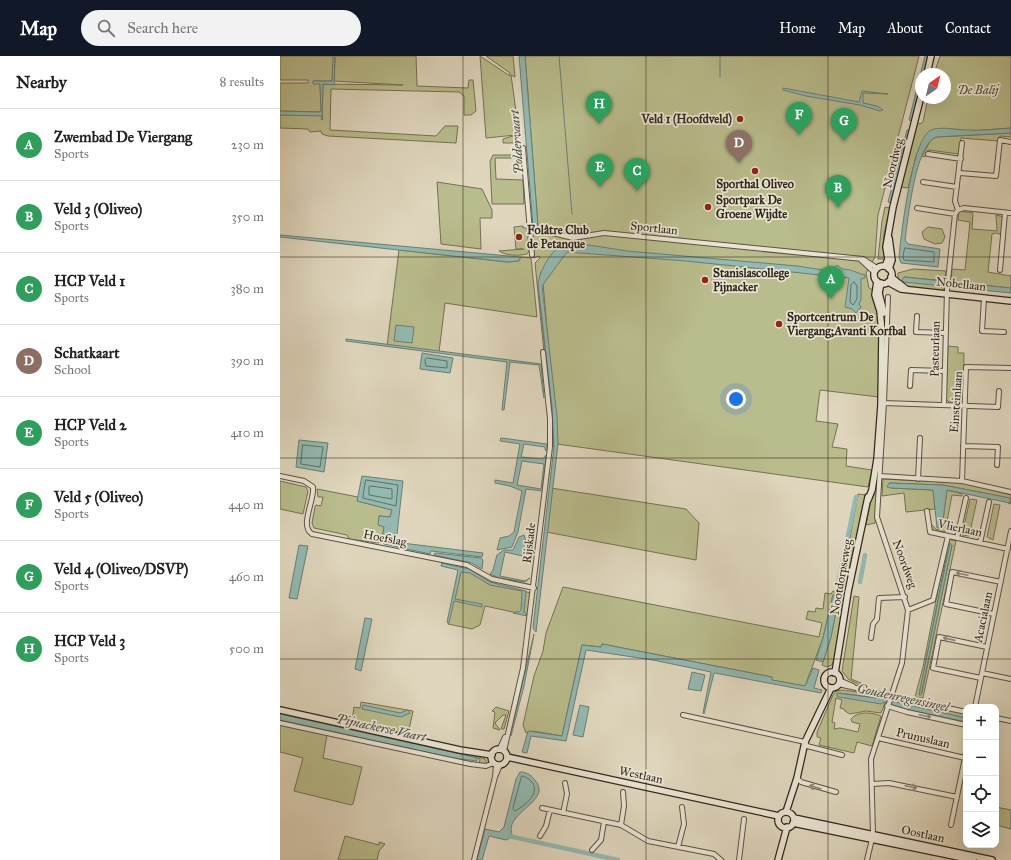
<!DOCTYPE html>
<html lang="en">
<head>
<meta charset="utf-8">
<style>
	body { margin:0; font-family:"IM FELL Great Primer",serif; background:#f2f2f2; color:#222 }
	.controls { position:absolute; right:12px; bottom:12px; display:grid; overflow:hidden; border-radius:8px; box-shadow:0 4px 16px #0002 }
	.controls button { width:36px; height:36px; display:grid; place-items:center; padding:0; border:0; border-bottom:1px solid #e0e0e0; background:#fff; color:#222; font:20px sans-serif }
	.compass { position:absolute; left:635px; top:12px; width:36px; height:36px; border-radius:50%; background:#fff; box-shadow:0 4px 16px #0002; rotate:35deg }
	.you { position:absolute; left:456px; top:343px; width:14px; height:14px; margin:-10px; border:3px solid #fff; border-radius:50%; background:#1a73e8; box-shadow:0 0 0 6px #1a73e833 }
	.badge { display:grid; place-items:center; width:26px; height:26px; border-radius:50%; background:#111827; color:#fff; font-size:13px; font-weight:700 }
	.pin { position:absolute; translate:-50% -33px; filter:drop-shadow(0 1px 2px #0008) }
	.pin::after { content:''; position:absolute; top:21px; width:14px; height:12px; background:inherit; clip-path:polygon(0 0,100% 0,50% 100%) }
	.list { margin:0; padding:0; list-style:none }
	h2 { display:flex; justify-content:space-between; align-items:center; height:52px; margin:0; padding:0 16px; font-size:17px }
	h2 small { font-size:13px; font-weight:400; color:#767676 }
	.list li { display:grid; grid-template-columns:26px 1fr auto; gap:12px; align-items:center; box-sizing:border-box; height:72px; padding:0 16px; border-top:1px solid #e0e0e0 }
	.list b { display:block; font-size:15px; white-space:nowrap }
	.list p { margin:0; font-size:13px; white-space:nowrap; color:#767676 }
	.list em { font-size:13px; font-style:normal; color:#767676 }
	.icon { flex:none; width:22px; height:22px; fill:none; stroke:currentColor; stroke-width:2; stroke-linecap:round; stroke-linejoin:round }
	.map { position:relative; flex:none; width:731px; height:804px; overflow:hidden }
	header { display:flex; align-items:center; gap:24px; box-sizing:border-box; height:56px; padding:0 20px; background:#111827; color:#fff }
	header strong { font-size:19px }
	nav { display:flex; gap:22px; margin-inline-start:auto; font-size:14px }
	.search { width:280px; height:36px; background:#f2f2f2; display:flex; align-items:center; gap:10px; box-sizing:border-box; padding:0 14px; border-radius:22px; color:#767676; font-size:15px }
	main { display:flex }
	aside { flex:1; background:#fff }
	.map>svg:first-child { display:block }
	.green { fill:#b9bc8c; stroke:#747153; fill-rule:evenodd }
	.water { fill:#93b9b1; stroke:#6b7e75; fill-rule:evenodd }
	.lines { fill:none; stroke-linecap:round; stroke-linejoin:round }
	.shore { stroke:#627066; stroke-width:1 }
	.stream { stroke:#6b7e75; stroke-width:1 }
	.canal { stroke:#93b9b1; stroke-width:4.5 }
	.street-casing { stroke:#5c5243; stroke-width:6 }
	.secondary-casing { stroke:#30261a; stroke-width:8 }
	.street { stroke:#eae4d4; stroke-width:4 }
	.secondary { stroke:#eae4d4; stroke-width:5.5 }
	.oneway { stroke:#8d8577 }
	.grid { fill:none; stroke:#30261a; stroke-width:1; stroke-opacity:0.55 }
	.poi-dot { fill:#8f2418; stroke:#eae4d4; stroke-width:1.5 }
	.labels { text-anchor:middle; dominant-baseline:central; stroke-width:3.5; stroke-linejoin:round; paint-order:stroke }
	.park-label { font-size:12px; font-style:italic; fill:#524c36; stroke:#eae4d4 }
	.poi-label { font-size:12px; font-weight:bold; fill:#30261a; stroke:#eae4d4; text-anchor:start }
	.street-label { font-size:12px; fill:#30261a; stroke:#eae4d4 }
	.water-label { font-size:13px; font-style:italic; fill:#494b40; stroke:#eae4d4 }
</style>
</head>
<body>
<header>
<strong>Map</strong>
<div class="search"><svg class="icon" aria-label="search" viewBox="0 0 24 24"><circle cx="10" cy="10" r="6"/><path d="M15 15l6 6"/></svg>Search here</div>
<nav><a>Home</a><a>Map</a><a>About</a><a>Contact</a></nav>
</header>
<main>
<aside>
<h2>Nearby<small>8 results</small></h2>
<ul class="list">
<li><span class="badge" style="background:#2e9e5b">A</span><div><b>Zwembad De Viergang</b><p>Sports</p></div><em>230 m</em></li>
<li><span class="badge" style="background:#2e9e5b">B</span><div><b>Veld 3 (Oliveo)</b><p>Sports</p></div><em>350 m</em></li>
<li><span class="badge" style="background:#2e9e5b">C</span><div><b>HCP Veld 1</b><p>Sports</p></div><em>380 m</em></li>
<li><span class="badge" style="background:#8d6e63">D</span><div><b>Schatkaart</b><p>School</p></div><em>390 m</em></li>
<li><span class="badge" style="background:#2e9e5b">E</span><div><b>HCP Veld 2</b><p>Sports</p></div><em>410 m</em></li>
<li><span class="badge" style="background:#2e9e5b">F</span><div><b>Veld 5 (Oliveo)</b><p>Sports</p></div><em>440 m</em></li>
<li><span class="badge" style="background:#2e9e5b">G</span><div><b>Veld 4 (Oliveo/DSVP)</b><p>Sports</p></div><em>460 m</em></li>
<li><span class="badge" style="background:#2e9e5b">H</span><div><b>HCP Veld 3</b><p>Sports</p></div><em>500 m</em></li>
</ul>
</aside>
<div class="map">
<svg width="731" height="804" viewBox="0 0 731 804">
	<rect width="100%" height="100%" fill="#dfd6bd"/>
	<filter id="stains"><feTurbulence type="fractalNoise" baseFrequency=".005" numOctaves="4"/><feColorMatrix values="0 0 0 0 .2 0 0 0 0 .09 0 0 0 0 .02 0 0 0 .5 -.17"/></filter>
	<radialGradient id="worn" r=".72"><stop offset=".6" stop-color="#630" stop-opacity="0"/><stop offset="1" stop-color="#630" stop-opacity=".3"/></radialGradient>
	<path class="green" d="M0 0H136L137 30 188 32 189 24H193L196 55 191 59H184V40L179 36 51 33 50 74 156 80 165 70H178L176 87 48 80 42 78 41 75 30 76 28 73 0 72V59H41L42 64 43 28 123 29 54 25 55 2 52 25H33L40 28 41 54 39 56 0 55V27H28V24H0Z
		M200 0 230 20V17L206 0H233L235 21 231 19 238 70V87H223V83L236 79 206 82Z
		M245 0H639L598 159 595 201 586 217 589 232 593 234 599 259V341L540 334 536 365 558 368 552 391 567 393 566 410 592 414 588 431 277 388 263 227 261 216 258 228 274 379V391L271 390V365L255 207 260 202 259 200 254 202 252 180 257 176 258 170Z
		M660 0H731V72L690 75 661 73 645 82 636 100 628 132 620 131 637 67 640 68 643 66 648 42H665V18H654Z
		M731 77V81L720 80 718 85 681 82 679 98 648 94 645 101 642 100 651 84 656 81Z
		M213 99H233L242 102H215L216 123 243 124 244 148H212L210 105Z
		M157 126 202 133 212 154V162H200L201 193 161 188Z
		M605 151 610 152 604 178 603 192 606 203H598L602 165Z
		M679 155 693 157 692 173 717 175 716 159 724 161 722 179 716 177 712 178 708 216 731 220V232L671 226 672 213 685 214 690 166 678 164Z
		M243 170V172H247C248 180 253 192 247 198 238 200 227 200 219 195L244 193H236L234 171Z
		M648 171 662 173 665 181 662 187 655 188 644 183 642 176Z
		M119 194 228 206 239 205 240 201 251 202 257 261 165 247 159 296 107 290Z
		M633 213 666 215 665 225 624 221 665 230 664 233 661 235 628 232 618 222V217Z
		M668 290 678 291V297H684L683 344 681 347 669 346 666 343Z
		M603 423 685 427 731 439V448L728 447 729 442 663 429 609 427 611 432 653 434 655 453 626 456 624 437 602 440Z
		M0 425 26 431 28 435 23 458 0 453Z
		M271 432 406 453 419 467 416 504 266 476Z
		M37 433 78 441V445L112 454 110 461 99 460 104 470 102 485 98 487 69 483 67 479 34 472 32 467 35 451 36 449 41 450 43 441H38Z
		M667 434 682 438V440L672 439 665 476 652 474 651 468 657 474 662 471Z
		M578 438 586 439 567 528 561 531Z
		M592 438 597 439 595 467 586 469Z
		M690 443 697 444 689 480 682 479Z
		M714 448 720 449 713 484 707 481Z
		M668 483 676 485 643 642 635 641 643 611ZM672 489 642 637 639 639 667 498Z
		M179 513 191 515 210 527 251 537 247 559 205 550 200 569 192 573 168 568Z
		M283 531 539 581 542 567 526 563 528 555 535 556 536 552 543 553 545 537 551 538 553 535 559 536 565 542 557 595 552 609 547 611 542 609 551 581 559 540 553 539 543 582 525 630 491 624 492 621 322 588 321 591 302 589 282 680 253 675 246 677 243 669 254 620 263 595 266 577Z
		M574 540 579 541 571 623 586 629V632L568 623 562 615Z
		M563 634 592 638 606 642V643L559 637 557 640 605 647 601 657 586 655 570 658 565 655 564 653 560 652 562 644 556 642 552 666 555 667 554 673 560 672 578 676 580 668 572 666 571 663C577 655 592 656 601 660L592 690 577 686 574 697 539 689 541 682 537 681V676L553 639 556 635Z
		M613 642 686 657V662L611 646Z
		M81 646 133 655 128 678 72 665 74 651 80 652Z
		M216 651 229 655 224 673H221L226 659H223L215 667 220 674 213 672 215 656 212 655Z
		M0 656 179 695 205 703 207 708H199L200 703 176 697Z
		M0 669 47 679 43 702 82 711 73 748 71 749 14 735 23 702 0 696Z
		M716 751 731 754V773L716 769Z
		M65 780 99 789V786L105 788 99 795 97 804H58Z"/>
	<path class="water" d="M239 0H245L258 170H253Z
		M645 0H649L645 18H641V32L632 65 629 64Z
		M53 1H55L54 29 43 28 42 64 41 60 0 59V55L39 56 41 55 40 28H33V25H52Z
		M503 32 579 46 582 35 608 38 583 37V47L597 50 603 54 600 55 580 49 526 40 503 34Z
		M731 72V77L656 81C635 89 628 163 625 184L628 188 660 193 658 211 621 207 619 201C621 180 632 82 651 74 661 70 677 74 688 74 702 75 717 73 731 72Z
		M627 74H630L611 147 608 146Z
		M0 179 240 201V203L239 205 228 206 0 181Z
		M284 189H309L347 195 517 210 550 215H552L557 209 562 213C575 214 573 216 585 219V222L581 223V244L579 248 581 251 576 257 572 253 565 251 569 222 406 205 287 196 262 230 277 360 278 388 256 576 253 572 274 391 272 351 258 228C260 214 271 193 284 189Z
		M624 221 731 232V237L624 226 622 224Z
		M116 269 134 271 132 287 114 285Z
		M66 283 261 308 264 342 259 309 230 306 224 354H222L227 306 66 285Z
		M142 297 173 302 170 317 140 313Z
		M221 382 267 388V395L265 394V391L244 388 241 401 263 403 266 399 263 435 246 433 238 476 232 491 217 494 220 482 229 480 234 476 242 435 230 430 215 427V424L233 427 240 388 220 385ZM242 405 264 408 261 433 237 429Z
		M19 384 48 387 44 416 16 411Z
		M82 420 123 425 117 478H114L112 484 114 486 203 497 202 501 151 495 150 498 104 488 102 485 104 471 98 469 99 460 110 461 112 454 77 445Z
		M609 427 663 429 730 442V447L667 434 662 471 657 472 653 434 611 432 607 431Z
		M244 479 246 485H249L247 492 250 493 252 491 251 502 225 496 220 520 245 525 250 522 245 526 219 522 210 518 213 514 217 499 224 494H233L239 481Z
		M670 487 672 489 641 639H639Z
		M19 489 28 490 17 543 9 542Z
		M155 497 201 502 203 504 202 513 192 507 154 499Z
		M162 507 189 513 210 526 246 535 244 556 247 560 233 557 234 556H239L241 554 242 535 210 529 190 517 181 516 175 543 202 548V551L174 545 169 567 167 566 178 514 161 510Z
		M553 539 559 540 551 581 543 606 536 604 543 582Z
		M85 562 92 563 81 615 75 613Z
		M254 578 244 630 231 680 230 679Z
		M322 588 492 621V624L525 630 533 612 539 614 534 632 542 634 541 637 435 617H434L424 658 423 657 431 616 373 604 306 594 286 685 251 680 247 697 242 696 248 675 282 680 302 589 321 591Z
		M412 616 425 619 421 635 408 633Z
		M557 637 603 643 686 662V666L629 654 604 646 601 648 559 641 557 640Z
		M83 649 120 657 128 654 130 657 121 661 82 653Z
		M300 649 309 651 303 681 293 679Z
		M0 658 176 697 197 702V705L173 702 0 664Z
		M240 716C246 716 250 718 254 723 276 746 220 756 233 781L226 784 209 780 202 804H197L205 773 219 776 224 771 236 723Z"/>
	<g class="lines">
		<path class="shore" d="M625 192 654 196V206L624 204 623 201Z
			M574 226 577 230V243L573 249 570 246 571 229Z
			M147 302 167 305V312L146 310 145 304Z
			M23 389 43 391 40 411 21 408Z
			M86 424 118 429 116 450 83 442Z
			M91 430 112 433V443L89 439V431Z
			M242 720C246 721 248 722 251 725 262 737 244 750 235 755L233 753Z"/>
		<path class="stream" d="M279 0 292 158
			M440 21V0"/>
		<path class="canal" d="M580 526 585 499
			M558 528 576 441
			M228 780 338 804"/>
		<g class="street-casing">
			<path id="street" d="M243 92 252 199
				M648 98 681 103
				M680 117 716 120 720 84 731 86
				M643 126 677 131
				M637 152 675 158
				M678 154 675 145 682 87
				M250 175 269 176 293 182 324 177 583 203 597 212
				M581 204 594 216
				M720 214 725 157
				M704 242 702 275 724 276
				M637 260 636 276 666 277
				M630 330 631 314 665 315
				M604 347 718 351 719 335
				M664 348 667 234 675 158 678 154 684 152 731 157
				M683 390 718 391 717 409
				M0 420 24 425 33 431C35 444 19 470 32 478L187 509 212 523 254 532
				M600 420 682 425 731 436
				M638 423 640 382
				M682 425 686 311 731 312
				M647 455 650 476 728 493
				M677 482 686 442
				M700 487 709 446
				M628 554 653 544 668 480
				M714 558 666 548 672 516 721 526
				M591 582 593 568 597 563 599 542 625 541
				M702 617 731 623
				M701 622 653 612 659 581 707 591
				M559 624 573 630
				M558 628 686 656
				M607 650 627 656 686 669
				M695 651 731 475
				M403 659 525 686 527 690 562 699
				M716 662 731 665
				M0 667 190 708 206 710 214 707
				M598 682 685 702
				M219 694 225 681
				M224 695 243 612 270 391V363L263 296
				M215 721 216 708
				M517 722 521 726 556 736
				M592 728 609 727 677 741
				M262 752 341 769 368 785 434 798 441 804
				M283 757 287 738 285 727
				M341 769 344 750 343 736
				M671 769 686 697
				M593 778 591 703 622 607 628 554 597 461 604 347 608 241
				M260 780 266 770 270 754
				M398 791 404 768 402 751
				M312 794 321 784 324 766
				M194 804 215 721 220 709
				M459 804 464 763
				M587 804 592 783"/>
		</g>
		<g class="secondary-casing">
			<path id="secondary" d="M647 18 651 0
				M609 182 612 204 609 213
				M605 210 608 203 606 191 613 151 641 40
				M594 219a9 9 0 1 1 18 0a9 9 0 1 1-18 0Z
				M611 221 626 233
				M608 226 621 233 731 245
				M601 227 599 237 604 257
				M588 444 592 434 597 403 601 349 602 276 600 255 595 239 597 225
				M544 624a8 8 0 1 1 16 0a8 8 0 1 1-16 0Z
				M555 617 568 536 588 441
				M0 654 180 694 212 699
				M211 701a8 8 0 1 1 16 0a8 8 0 1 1-16 0Z
				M227 701 499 760
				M506 756 517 722 525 686 551 632
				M498 764a8 8 0 1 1 16 0a8 8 0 1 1-16 0Z
				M514 762 712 804
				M513 767 693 804
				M498 804 507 771"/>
		</g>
		<use href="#street" class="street"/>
		<use href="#secondary" class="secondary"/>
	</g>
	<defs><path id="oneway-shaft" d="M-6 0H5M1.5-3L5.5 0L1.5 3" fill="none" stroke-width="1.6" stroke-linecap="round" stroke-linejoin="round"/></defs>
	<g class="oneway">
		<use href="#oneway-shaft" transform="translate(682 518) rotate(-168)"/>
		<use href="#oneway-shaft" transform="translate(669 583) rotate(-167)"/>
		<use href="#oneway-shaft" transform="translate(645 660) rotate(12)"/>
		<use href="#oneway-shaft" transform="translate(535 731) rotate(-163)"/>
		<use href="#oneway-shaft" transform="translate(631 731) rotate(12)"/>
	</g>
	<path class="grid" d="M183 0V804M366 0V804M548 0V804M0 201H731M0 402H731M0 603H731"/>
	<g class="poi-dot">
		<circle cx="460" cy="63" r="4"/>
		<circle cx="475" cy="115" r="4"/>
		<circle cx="428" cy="151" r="4"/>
		<circle cx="239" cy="181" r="4"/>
		<circle cx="425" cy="224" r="4"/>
		<circle cx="499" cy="268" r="4"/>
	</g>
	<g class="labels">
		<g class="park-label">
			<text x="698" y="34">De Balij</text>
		</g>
		<g class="poi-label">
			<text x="452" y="63" text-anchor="end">Veld 1 (Hoofdveld)</text>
			<text x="475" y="128" text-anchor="middle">Sporthal Oliveo</text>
			<text x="436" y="144">Sportpark De<tspan x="436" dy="14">Groene Wijdte</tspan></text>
			<text x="247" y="174">Folâtre Club<tspan x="247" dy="14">de Petanque</tspan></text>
			<text x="433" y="217">Stanislascollege<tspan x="433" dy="14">Pijnacker</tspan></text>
			<text x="507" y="261">Sportcentrum De<tspan x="507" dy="14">Viergang;Avanti Korfbal</tspan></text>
		</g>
		<g class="street-label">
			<text transform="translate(613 107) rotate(-76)">Noordweg</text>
			<text transform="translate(374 172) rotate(6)">Sportlaan</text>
			<text transform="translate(681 228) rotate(6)">Nobellaan</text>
			<text transform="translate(655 293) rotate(-89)">Pasteurlaan</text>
			<text transform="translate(676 346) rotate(-86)">Einsteinlaan</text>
			<text transform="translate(680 472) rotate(12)">Vlierlaan</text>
			<text transform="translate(105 482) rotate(11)">Hoefslag</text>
			<text transform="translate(249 487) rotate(-83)">Rijskade</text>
			<text transform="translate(625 508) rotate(70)">Noordweg</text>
			<text transform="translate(561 521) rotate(-80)">Nootdorpseweg</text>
			<text transform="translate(703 561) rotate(-78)">Acacialaan</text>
			<text transform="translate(643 682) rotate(13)">Prunuslaan</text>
			<text transform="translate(361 719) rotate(12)">Westlaan</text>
			<text transform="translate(643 778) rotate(12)">Oostlaan</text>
		</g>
		<g class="water-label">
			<text transform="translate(237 86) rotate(-94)">Poldervaart</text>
			<text transform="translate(623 642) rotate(12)">Goudenregensingel</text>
			<text transform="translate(101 672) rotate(12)">Pijnackerse Vaart</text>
		</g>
	</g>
	<rect width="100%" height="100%" filter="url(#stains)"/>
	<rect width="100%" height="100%" fill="url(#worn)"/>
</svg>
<div class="controls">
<button>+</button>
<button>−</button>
<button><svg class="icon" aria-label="locate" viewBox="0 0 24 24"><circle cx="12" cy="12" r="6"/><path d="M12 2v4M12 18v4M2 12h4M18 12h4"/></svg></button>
<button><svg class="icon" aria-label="layers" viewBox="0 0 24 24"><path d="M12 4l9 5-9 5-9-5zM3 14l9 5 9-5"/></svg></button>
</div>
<svg class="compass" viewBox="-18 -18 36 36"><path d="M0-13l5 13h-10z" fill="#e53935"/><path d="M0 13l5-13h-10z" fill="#767676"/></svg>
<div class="you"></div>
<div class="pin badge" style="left:551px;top:243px;background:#2e9e5b">A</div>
<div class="pin badge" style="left:558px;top:152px;background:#2e9e5b">B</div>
<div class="pin badge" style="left:357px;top:135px;background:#2e9e5b">C</div>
<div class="pin badge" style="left:459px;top:107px;background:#8d6e63">D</div>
<div class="pin badge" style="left:320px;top:131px;background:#2e9e5b">E</div>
<div class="pin badge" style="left:519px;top:79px;background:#2e9e5b">F</div>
<div class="pin badge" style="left:564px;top:85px;background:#2e9e5b">G</div>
<div class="pin badge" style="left:319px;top:68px;background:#2e9e5b">H</div>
</div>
</main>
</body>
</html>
